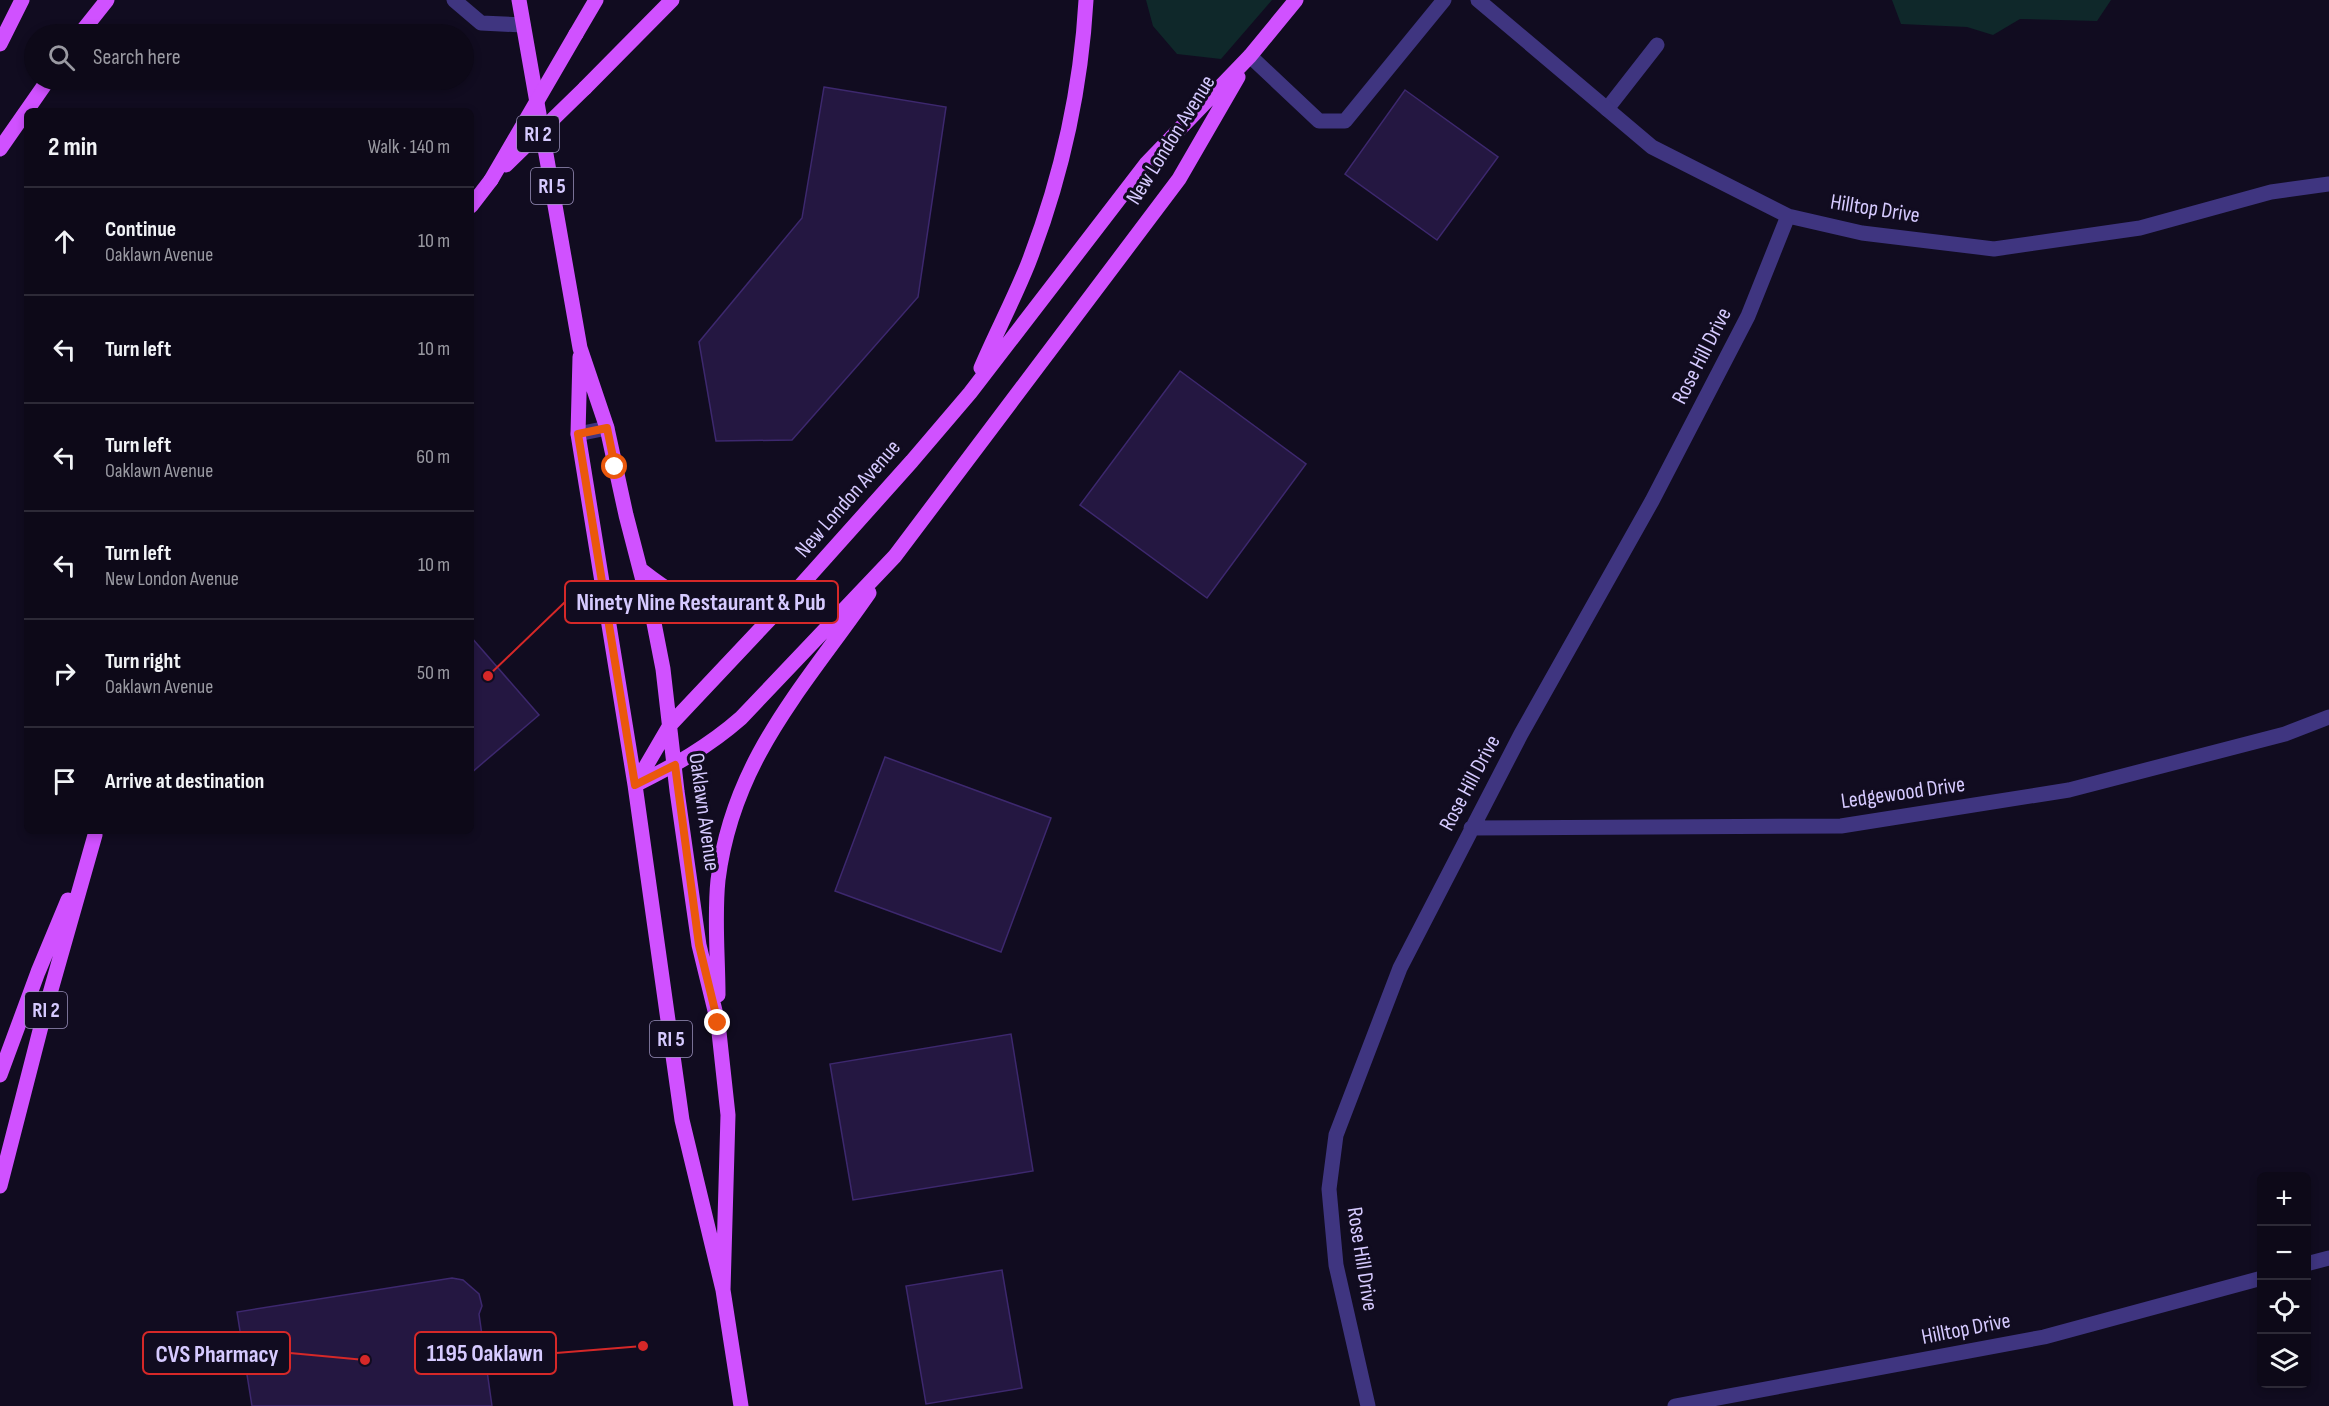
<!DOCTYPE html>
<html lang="en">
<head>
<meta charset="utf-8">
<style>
	body { margin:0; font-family:"Sofia Sans Condensed",sans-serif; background:#1b1725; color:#f1f3f6 }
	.controls { position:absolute; right:18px; bottom:18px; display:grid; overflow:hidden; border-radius:9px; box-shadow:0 3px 9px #0003 }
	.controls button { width:54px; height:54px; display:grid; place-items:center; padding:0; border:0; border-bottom:2px solid #2d2a37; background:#0d0918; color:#f1f3f6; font:30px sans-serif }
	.stop { position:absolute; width:18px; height:18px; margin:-14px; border:4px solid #ea580c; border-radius:50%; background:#fff }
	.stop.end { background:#ea580c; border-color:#fff; box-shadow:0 2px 6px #0008 }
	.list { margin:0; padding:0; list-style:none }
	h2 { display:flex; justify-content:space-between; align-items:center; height:78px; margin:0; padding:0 24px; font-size:26px }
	h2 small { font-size:20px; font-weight:400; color:#9a9aa2 }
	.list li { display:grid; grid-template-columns:39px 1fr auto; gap:18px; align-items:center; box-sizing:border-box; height:108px; padding:0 24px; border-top:2px solid #2d2a37 }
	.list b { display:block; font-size:22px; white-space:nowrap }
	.list p { margin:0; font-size:20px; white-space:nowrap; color:#9a9aa2 }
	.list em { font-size:20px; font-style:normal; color:#9a9aa2 }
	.icon { flex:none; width:33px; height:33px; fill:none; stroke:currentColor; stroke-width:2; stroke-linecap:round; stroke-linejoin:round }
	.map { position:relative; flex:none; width:2329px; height:1406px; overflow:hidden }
	.search { position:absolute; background:#0d0918; box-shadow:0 3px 9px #0003; left:24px; top:24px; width:450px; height:66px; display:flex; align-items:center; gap:15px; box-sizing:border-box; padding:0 21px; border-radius:33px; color:#9a9aa2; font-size:22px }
	.panel { position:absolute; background:#0d0918; box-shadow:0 3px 9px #0003; left:24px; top:108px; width:450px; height:726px; border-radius:9px }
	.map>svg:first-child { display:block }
	.green { fill:#0f282a }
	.building { fill:#241741; stroke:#3d286e; stroke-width:1.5 }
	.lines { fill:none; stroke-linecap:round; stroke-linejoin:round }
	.service { stroke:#3f3580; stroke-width:15 }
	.minor { stroke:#3f3580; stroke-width:15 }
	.primary { stroke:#d051ff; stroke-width:15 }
	.primary-bridge { stroke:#d051ff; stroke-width:15 }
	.route { stroke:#ea580c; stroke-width:8 }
	.labels { text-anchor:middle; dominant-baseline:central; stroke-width:6; stroke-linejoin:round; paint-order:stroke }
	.shield { fill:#110c20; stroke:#9b91bc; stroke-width:1.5 }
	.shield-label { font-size:21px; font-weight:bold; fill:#d6caff }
	.street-label { font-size:22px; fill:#d6caff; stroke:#110c20 }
	.leader { fill:none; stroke:#d62828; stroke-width:2 }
	.callout-dot { fill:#d62828; stroke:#110c20; stroke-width:2 }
	.callout { fill:#110c20; stroke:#d62828; stroke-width:2 }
	.callout-label { font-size:24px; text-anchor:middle; font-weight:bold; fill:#d6caff }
</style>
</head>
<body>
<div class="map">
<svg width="2329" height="1406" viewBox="0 0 2329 1406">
	<rect width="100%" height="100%" fill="#110c20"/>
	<path class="green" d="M1146 0H1272L1221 59 1177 54 1153 26Z
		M1892 0H2111L2097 21 2020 19 1993 35 1967 27 1901 24Z"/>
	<path class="building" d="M824 87 946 107 918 297 792 440 716 441 699 342 802 218Z
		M1405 90 1498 157 1437 240 1345 174Z
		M1180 371 1306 464 1207 598 1080 505Z
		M471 637 539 715 471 773Z
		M885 757 1051 818 1001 952 835 891Z
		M1011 1034 1033 1171 853 1200 830 1064Z
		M1002 1270 1022 1388 926 1404 906 1286Z
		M452 1278 463 1280 479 1294 482 1306 479 1314 492 1406H252L237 1312Z"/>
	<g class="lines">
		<path class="service" d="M454 0 481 23 523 25
			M1250 56 1319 121H1345L1444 0
			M1607 109 1657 45
			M578 434 607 428"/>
		<path class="minor" d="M1478 0 1652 147 1788 216 1862 233 1994 249 2140 228 2271 192 2329 184
			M1471 828 1841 826 2069 790 2285 734 2329 717
			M2306 1264 2329 1258
			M1368 1406 1336 1265 1329 1189 1336 1135 1400 968 1521 734 1652 501 1748 316 1788 216
			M1675 1406 2044 1337 2262 1278"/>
		<path class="primary" d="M519 0 580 348 607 428 626 515 654 623 663 669 677 791 699 945 718 1023 728 1115 723 1290
			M80 34 107 0
			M576 34 596 0
			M0 44 22 0
			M585 88 672 0
			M0 149 48 80
			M471 206 491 180
			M580 357 578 434 635 785 682 1120 723 1290 741 1406
			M981 368C996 333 1014 299 1028 264 1061 179 1081 90 1086 0
			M641 570C697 614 717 614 785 603
			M635 785 670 725 785 603 912 461 970 393 1146 164 1250 56 1296 0
			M635 785C675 765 708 747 741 718L895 556 1179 179 1238 77
			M718 995C718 957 714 918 718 880 733 760 803 688 869 593
			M0 1075 38 972 68 900
			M0 1186 45 1011 95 835"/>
		<path class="primary-bridge" d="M506 165 585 88
			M491 180 576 34"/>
	</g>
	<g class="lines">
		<path class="route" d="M615 467 607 428 578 434 635 785 675 765 699 945 718 1023"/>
	</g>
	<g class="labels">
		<g class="shield">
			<rect x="517" y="116" width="42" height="36" rx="4.5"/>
			<rect x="531" y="168" width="42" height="36" rx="4.5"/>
			<rect x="25" y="992" width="42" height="36" rx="4.5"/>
			<rect x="650" y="1021" width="42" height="36" rx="4.5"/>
		</g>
		<g class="shield-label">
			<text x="538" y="134">RI 2</text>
			<text x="552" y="186">RI 5</text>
			<text x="46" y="1010">RI 2</text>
			<text x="671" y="1039">RI 5</text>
		</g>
		<g class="street-label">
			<text transform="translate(1171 140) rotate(-58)">New London Avenue</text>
			<text transform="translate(1875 209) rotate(9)">Hilltop Drive</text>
			<text transform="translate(1702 356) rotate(-63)">Rose Hill Drive</text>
			<text transform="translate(848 499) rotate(-49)">New London Avenue</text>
			<text transform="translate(1470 783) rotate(-62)">Rose Hill Drive</text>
			<text transform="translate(1903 793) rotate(-8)">Ledgewood Drive</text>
			<text transform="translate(704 812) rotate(82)">Oaklawn Avenue</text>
			<text transform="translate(1362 1259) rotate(81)">Rose Hill Drive</text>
			<text transform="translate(1966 1329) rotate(-11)">Hilltop Drive</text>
		</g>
	</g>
	<path class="leader" d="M488 676L565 602M643 1346L556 1353M365 1360L290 1353"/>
	<g class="callout-dot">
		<circle cx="488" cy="676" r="6"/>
		<circle cx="643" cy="1346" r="6"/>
		<circle cx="365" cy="1360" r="6"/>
	</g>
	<g class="callout">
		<rect x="565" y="581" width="273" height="42" rx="6"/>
		<rect x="415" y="1332" width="141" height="42" rx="6"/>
		<rect x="143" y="1332" width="147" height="42" rx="6"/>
	</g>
	<g class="callout-label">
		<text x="701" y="610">Ninety Nine Restaurant &amp; Pub</text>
		<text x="485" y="1361">1195 Oaklawn</text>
		<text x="217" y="1362">CVS Pharmacy</text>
	</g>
</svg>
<div class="controls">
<button>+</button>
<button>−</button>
<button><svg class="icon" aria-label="locate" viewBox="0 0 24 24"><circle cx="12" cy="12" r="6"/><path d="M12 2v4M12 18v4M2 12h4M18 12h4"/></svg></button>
<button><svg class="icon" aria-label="layers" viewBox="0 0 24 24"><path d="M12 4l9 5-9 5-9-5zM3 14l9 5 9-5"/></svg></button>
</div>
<div class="stop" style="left:615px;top:467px"></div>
<div class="stop end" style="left:718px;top:1023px"></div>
<div class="search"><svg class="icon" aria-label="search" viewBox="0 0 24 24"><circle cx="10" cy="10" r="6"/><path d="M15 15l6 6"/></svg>Search here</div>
<section class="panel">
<h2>2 min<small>Walk · 140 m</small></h2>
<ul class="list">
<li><svg class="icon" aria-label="ahead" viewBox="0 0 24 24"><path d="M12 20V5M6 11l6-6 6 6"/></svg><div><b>Continue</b><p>Oaklawn Avenue</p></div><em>10 m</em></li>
<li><svg class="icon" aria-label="left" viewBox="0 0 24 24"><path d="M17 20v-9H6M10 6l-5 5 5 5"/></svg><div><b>Turn left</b></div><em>10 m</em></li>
<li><svg class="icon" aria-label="left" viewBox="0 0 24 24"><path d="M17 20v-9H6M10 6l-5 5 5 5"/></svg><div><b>Turn left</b><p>Oaklawn Avenue</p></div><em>60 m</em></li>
<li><svg class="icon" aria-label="left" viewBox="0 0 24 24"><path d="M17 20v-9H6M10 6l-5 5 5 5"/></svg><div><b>Turn left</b><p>New London Avenue</p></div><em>10 m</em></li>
<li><svg class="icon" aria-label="right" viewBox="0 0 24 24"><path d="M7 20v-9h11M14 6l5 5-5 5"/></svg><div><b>Turn right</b><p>Oaklawn Avenue</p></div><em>50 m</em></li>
<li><svg class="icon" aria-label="arrive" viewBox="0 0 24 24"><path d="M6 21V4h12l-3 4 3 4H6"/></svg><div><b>Arrive at destination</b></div></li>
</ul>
</section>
</div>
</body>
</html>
